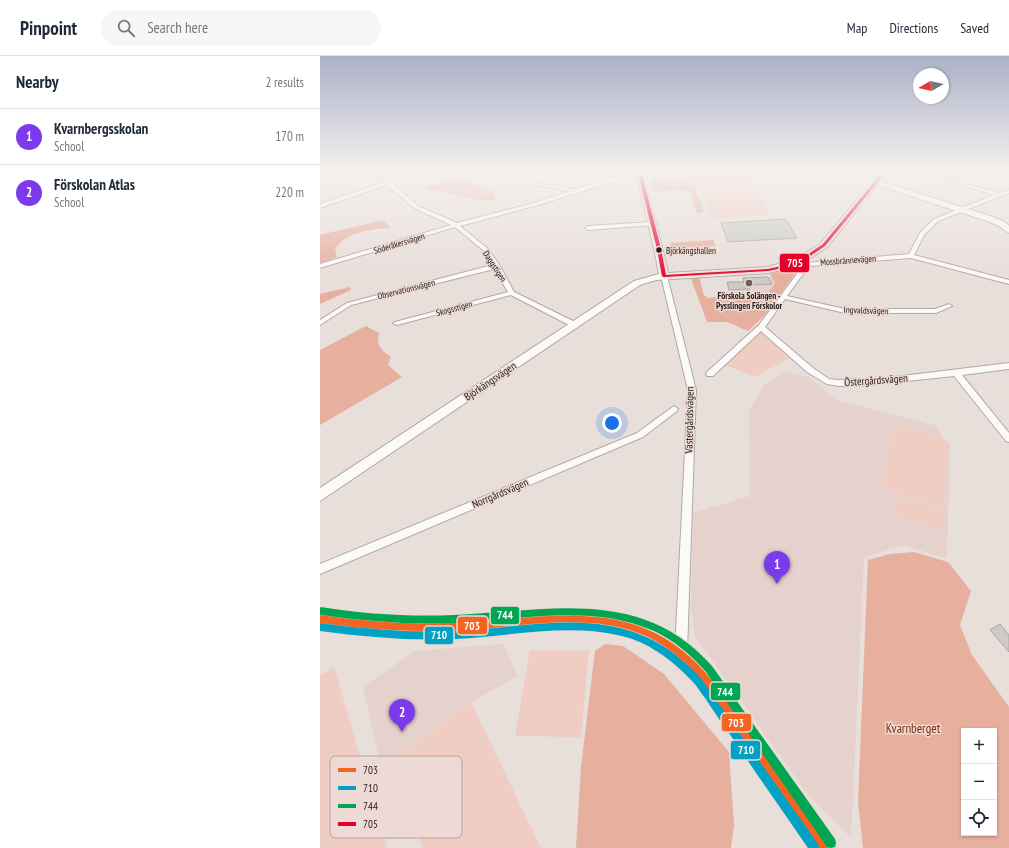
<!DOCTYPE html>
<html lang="en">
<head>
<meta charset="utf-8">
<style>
	body { margin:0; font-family:"PT Sans Narrow",sans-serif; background:#f6f6f7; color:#1f2937 }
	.controls { position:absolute; right:12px; bottom:12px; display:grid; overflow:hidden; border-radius:0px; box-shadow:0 1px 3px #0004 }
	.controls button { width:36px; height:36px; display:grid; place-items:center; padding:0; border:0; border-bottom:1px solid #e0e1e3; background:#fff; color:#1f2937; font:20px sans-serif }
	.compass { position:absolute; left:593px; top:12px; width:36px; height:36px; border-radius:50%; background:#fff; box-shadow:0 1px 3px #0004; rotate:261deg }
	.you { position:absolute; left:292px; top:367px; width:14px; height:14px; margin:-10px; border:3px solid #fff; border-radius:50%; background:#1a73e8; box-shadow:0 0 0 6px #1a73e833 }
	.badge { display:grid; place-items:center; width:26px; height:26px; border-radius:50%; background:#7c3aed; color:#fff; font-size:13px; font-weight:700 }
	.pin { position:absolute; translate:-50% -33px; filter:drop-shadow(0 1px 2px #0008) }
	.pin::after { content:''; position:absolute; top:21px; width:14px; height:12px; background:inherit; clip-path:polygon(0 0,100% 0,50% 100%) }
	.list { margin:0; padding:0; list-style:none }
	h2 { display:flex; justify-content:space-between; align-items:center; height:52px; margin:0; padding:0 16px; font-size:17px }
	h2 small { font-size:13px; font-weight:400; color:#747a83 }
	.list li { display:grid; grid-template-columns:26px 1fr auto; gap:12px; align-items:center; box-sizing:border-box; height:56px; padding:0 16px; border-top:1px solid #e0e1e3 }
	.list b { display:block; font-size:15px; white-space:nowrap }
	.list p { margin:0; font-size:13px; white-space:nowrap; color:#747a83 }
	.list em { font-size:13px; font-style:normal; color:#747a83 }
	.icon { flex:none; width:22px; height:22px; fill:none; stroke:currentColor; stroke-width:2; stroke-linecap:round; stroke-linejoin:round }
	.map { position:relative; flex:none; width:689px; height:792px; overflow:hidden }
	header { display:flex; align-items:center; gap:24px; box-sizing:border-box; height:56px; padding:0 20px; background:#fff; border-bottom:1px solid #e0e1e3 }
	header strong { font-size:19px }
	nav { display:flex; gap:22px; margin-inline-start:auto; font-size:14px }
	.search { width:280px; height:36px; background:#f6f6f7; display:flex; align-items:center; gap:10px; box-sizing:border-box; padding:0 14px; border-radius:22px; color:#747a83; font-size:15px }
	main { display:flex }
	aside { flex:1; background:#fff }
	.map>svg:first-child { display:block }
	.built { fill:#e6d2cc }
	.green { fill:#f0cdc2 }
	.forest { fill:#e6af9e; fill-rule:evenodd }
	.building { fill:#cbcbc8; stroke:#a8a7a4 }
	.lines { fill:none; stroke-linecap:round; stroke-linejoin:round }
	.street-casing { stroke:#b0a8a5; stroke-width:2 }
	.secondary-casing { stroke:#b0a8a5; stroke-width:2 }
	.street { fill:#fcfaf9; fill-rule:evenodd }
	.secondary { fill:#fcfaf9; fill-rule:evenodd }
	.bus-1-casing { stroke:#eedad4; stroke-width:3 }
	.bus-2-casing { stroke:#eedad4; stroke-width:3 }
	.bus-3-casing { stroke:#eedad4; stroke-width:3 }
	.bus-4-casing { stroke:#eedad4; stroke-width:3 }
	.bus-1 { fill:#f26522; fill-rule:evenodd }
	.bus-2 { fill:#02a2c5; fill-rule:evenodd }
	.bus-3 { fill:#00a651; fill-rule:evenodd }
	.bus-4 { fill:#e4002b; fill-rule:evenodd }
	.bus-dot { fill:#251e1c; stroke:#eedad4; stroke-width:1.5 }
	.poi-dot { fill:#69615e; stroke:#eedad4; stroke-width:1.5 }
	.labels { text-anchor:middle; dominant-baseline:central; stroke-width:3; stroke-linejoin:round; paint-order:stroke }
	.far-street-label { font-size:9px; fill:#251e1c; stroke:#eedad4 }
	.far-bus-label { font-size:9px; fill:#251e1c; stroke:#eedad4; text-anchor:start }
	.far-poi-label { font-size:9px; font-weight:bold; fill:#251e1c; stroke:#eedad4 }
	.street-label { font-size:11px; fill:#251e1c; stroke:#eedad4 }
	.near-park-label { font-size:13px; fill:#7d2c10; stroke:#eedad4 }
	.key { fill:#eedad4; stroke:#b2a29d; stroke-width:1 }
	.key-label { font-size:11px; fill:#251e1c }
	.line-badge { stroke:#eedad4; stroke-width:1.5 }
	.badge-label { font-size:11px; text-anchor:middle; font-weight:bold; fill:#fff }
</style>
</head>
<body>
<header>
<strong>Pinpoint</strong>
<div class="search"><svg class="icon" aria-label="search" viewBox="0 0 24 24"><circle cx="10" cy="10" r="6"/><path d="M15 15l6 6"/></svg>Search here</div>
<nav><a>Map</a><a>Directions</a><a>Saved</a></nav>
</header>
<main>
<aside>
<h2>Nearby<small>2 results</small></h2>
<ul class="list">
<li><span class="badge">1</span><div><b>Kvarnbergsskolan</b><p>School</p></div><em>170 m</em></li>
<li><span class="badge">2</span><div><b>Förskolan Atlas</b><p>School</p></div><em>220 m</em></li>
</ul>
</aside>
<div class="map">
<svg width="689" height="792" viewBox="0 0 689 792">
	<rect width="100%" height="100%" fill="#e8deda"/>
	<path class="built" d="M470 214 441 261 388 242 411 240 409 234 429 233 432 229H451L448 221Z
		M465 316 489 321 516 344 617 370 622 381 630 388 627 503 584 489 544 501 531 782 486 736 375 580 371 553 373 457 430 440 429 354 444 329Z
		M183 588 198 620 151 646 71 705 61 710 43 631 95 595Z"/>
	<path class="green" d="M424 119 433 124 451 159 392 162 376 123Z
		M441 276 471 301 435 321 405 309Z
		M573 368 623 383 628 388 622 452 561 432Z
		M578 440 624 455 622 475 574 459Z
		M210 594 269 595 261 681 195 680Z
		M14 611 67 792H0V620Z
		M151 646 221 792H103L71 705Z"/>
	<path class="forest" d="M363 114H428L421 117 396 118 373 123 384 156 377 157 370 137 363 134 334 136 330 123 364 120Z
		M608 114H660L632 125Z
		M141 122 168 132 176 142 173 145C150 146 130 134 107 134V129Z
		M59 165 65 166 71 172C52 173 24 176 15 194L17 201 0 208V179Z
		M393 184 396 190 351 192 350 187Z
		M480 211 445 259 428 275 407 266H387L370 220 379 221 384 239 388 242 406 240 407 244 445 242 455 227 450 218Z
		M30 231 31 234 0 248V238Z
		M46 270 59 277 58 288 63 295 71 301 68 309 82 321 0 369V294Z
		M594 496 628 506 651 535 640 569 652 599 689 651V792H543L538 746 548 504 570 498ZM644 675H674V777H644Z
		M285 588 303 590 344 618 409 696 414 769 411 792H256L261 711 275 595Z"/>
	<path class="building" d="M466 163 477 182 408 186 401 167Z
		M448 221 452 228 432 229 428 236 427 233 409 234 407 226H424L423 222Z
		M680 568 689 579V596L670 574Z"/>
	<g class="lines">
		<g class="street-casing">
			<path id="street" d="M11 114C28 114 55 116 69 125L97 114H103L72 127 98 150 137 167 214 147 251 135 220 130 156 114 181 117 220 128 256 133 301 119 319 116 321 117 218 149 140 170 168 193 180 210 194 236 255 266V270H251L191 239 77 269 73 267 75 266 188 236 174 213 31 249 0 269V264L27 247 172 209 164 195 135 171 0 212V208L131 169 94 152 67 129 0 152V148L65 126 57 122Z
				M638 126 679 137 689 134V137L618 165 604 179 594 199 689 224V228L591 202 489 210 467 240 525 253H615L629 248 632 250 616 257H525L465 243 445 271 493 312 509 323 519 324 565 322 689 307V313L642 319 689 377V386L686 385 634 320 539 330H519L507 328 487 316 441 275 393 320H387L386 318 387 316 439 269 485 207 589 198 600 177 614 163 674 139 638 128Z
				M331 166 334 168 333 169 268 174 265 172 268 170Z
				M344 218 347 220 376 334 367 596 365 600 361 602 357 600 355 596 368 334 341 220Z
				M354 350 358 353 357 355 323 381 0 518V508L317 377Z"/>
		</g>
		<g class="secondary-casing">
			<path id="secondary" d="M316 114H322C330 149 341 183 348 217L448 211 479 202 501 187 562 114H569L560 125 673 161 685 166 689 170V177L679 170 667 165 557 129 507 191 485 206 470 212 448 217 336 224 320 229 0 445V432L314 225 339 218C333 183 323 149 316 114Z
				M0 555C49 563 99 564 148 562 219 558 306 538 366 589 374 596 382 605 389 613L512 784 515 792H491C464 753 437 714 411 675 393 649 377 621 353 601 295 553 201 577 133 579 88 581 44 579 0 571Z"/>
		</g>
		<use href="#street" class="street"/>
		<use href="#secondary" class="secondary"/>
		<g class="bus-1-casing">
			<path id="bus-1" d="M0 559C44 565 88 569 132 567 214 564 301 539 369 600 392 620 408 647 426 672 453 711 480 750 508 788L509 792H498C471 754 445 715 418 677 401 652 386 626 363 605 352 595 339 586 326 580 268 554 194 572 133 575 89 576 44 573 0 567Z"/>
		</g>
		<g class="bus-2-casing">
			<path id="bus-2" d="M0 567C45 573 90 577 136 575 202 572 277 552 338 587 354 596 367 608 380 621L498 788 499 792H488C462 754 435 716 409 677 401 666 393 654 385 642 381 637 377 630 372 625 358 610 341 596 322 587 267 563 194 580 136 583 90 585 45 581 0 575Z"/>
		</g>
		<g class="bus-3-casing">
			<path id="bus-3" d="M1 551C45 558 89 561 134 559 227 555 322 530 392 610L515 783 516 787 515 791 511 792 507 791 386 616C372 600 354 584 334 575 271 547 200 564 134 567 89 569 45 565 1 559L0 558V552Z"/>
		</g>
		<g class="bus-4-casing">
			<path id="bus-4" d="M317 114H321L341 193 346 219 448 213 466 209 481 203 503 188 564 114H568L505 190 483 205 468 211 448 215 344 221 342 220 337 193Z"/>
		</g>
		<use href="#bus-1" class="bus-1"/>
		<use href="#bus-2" class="bus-2"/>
		<use href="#bus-3" class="bus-3"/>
		<use href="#bus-4" class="bus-4"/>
	</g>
	<linearGradient id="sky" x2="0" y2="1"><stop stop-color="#abb1c8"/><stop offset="0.51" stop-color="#f5f0ee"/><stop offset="1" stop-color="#f5f0ee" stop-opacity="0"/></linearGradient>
	<rect width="689" height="225" fill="url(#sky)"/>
	<circle class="bus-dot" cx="339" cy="194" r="3.5"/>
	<circle class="poi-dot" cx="429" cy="227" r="4"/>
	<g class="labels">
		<g class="far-street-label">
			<text transform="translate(79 187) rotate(-17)">Söderåkersvägen</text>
			<text transform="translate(528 204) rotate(-4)">Mossbrännevägen</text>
			<text transform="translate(175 210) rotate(57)">Daggstigen</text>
			<text transform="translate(86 233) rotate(-14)">Observationsvägen</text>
			<text transform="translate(134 252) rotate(-15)">Skogsstigen</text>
			<text transform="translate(546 254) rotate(2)">Ingvaldsvägen</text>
		</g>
		<g class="far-bus-label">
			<text x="346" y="194">Björkängshallen</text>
		</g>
		<g class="far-poi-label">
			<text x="429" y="239">Förskola Solängen -<tspan x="429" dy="10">Pysslingen Förskolor</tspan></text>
		</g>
		<g class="street-label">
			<text transform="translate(556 324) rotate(-4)">Östergårdsvägen</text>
			<text transform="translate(170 325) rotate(-34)">Björkängsvägen</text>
			<text transform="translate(369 364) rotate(-89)">Västergårdsvägen</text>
			<text transform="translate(180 437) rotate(-23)">Norrgårdsvägen</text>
		</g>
		<g class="near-park-label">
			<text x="593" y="672">Kvarnberget</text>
		</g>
	</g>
	<rect x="10" y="700" width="132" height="82" rx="6" class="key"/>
	<rect x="18" y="712" width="18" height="4" fill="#f26522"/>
	<rect x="18" y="730" width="18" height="4" fill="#02a2c5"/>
	<rect x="18" y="748" width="18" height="4" fill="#00a651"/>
	<rect x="18" y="766" width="18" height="4" fill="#e4002b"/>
	<g class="key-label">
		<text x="43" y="718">703</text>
		<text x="43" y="736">710</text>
		<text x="43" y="754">744</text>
		<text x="43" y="772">705</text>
	</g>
	<g class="line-badge">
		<rect x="459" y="197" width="31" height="20" rx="4" fill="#e4002b"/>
		<rect x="170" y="550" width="30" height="19" rx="4" fill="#00a651"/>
		<rect x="137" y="560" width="31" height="19" rx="4" fill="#f26522"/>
		<rect x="104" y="570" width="30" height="19" rx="4" fill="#02a2c5"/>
		<rect x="390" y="626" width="31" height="19" rx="4" fill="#00a651"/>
		<rect x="401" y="657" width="31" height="19" rx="4" fill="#f26522"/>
		<rect x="410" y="684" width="31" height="20" rx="4" fill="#02a2c5"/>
	</g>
	<g class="badge-label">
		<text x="475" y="211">705</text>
		<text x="185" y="563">744</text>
		<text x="152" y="574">703</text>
		<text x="119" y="583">710</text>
		<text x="405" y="640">744</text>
		<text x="416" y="671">703</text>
		<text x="426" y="698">710</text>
	</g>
</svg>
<div class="controls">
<button>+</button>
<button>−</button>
<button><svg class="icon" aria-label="locate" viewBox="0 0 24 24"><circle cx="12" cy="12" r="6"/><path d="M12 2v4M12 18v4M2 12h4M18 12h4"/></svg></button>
</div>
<svg class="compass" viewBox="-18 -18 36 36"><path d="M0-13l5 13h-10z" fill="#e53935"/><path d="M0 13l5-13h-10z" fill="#747a83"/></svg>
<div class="you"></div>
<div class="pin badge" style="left:457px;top:528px">1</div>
<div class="pin badge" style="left:82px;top:676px">2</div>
</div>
</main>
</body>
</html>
